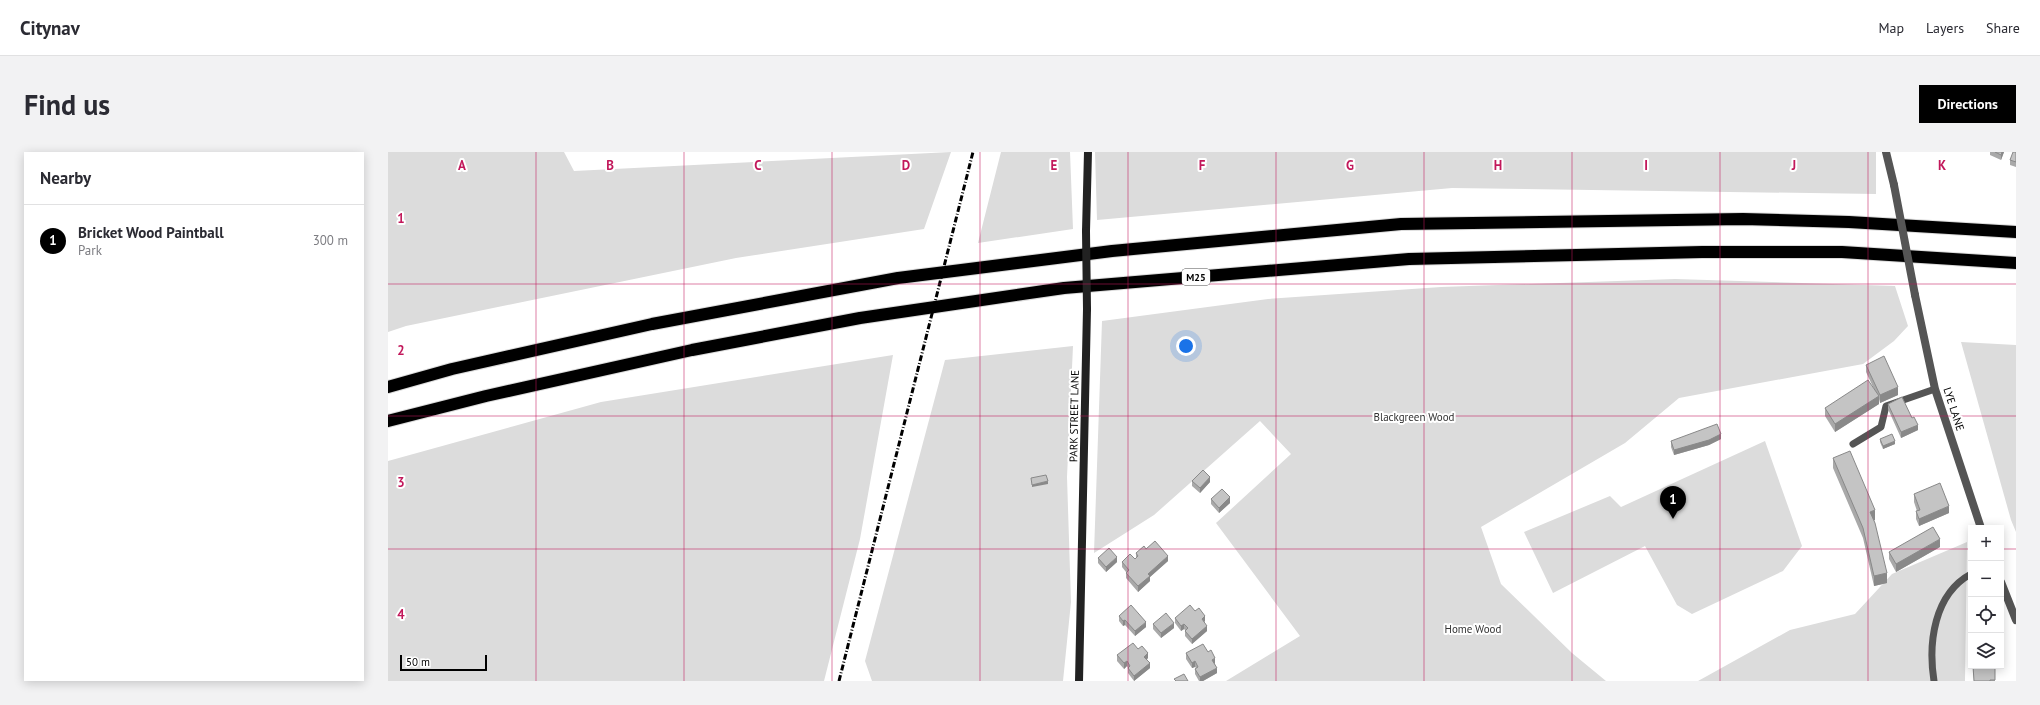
<!DOCTYPE html>
<html lang="en">
<head>
<meta charset="utf-8">
<style>
	body { margin:0; font-family:"PT Sans",sans-serif; background:#f2f2f3; color:#2b2b33 }
	.controls { position:absolute; right:12px; bottom:12px; display:grid; overflow:hidden; border-radius:0px; box-shadow:0 2px 10px #0003 }
	.controls button { width:36px; height:36px; display:grid; place-items:center; padding:0; border:0; border-bottom:1px solid #e1e1e2; background:#fff; color:#2b2b33; font:20px sans-serif }
	.scale { position:absolute; left:12px; bottom:10px; width:87px; box-sizing:border-box; padding-left:4px; border:2px solid #000; border-top:0; font-size:11px; line-height:14px; white-space:nowrap; color:#000; -webkit-text-stroke:3px #fff; paint-order:stroke }
	.you { position:absolute; left:798px; top:194px; width:14px; height:14px; margin:-10px; border:3px solid #fff; border-radius:50%; background:#1a73e8; box-shadow:0 0 0 6px #1a73e833 }
	.badge { display:grid; place-items:center; width:26px; height:26px; border-radius:50%; background:#000; color:#fff; font-size:13px; font-weight:700 }
	.pin { position:absolute; translate:-50% -33px; filter:drop-shadow(0 1px 2px #0008) }
	.pin::after { content:''; position:absolute; top:21px; width:14px; height:12px; background:inherit; clip-path:polygon(0 0,100% 0,50% 100%) }
	.list { margin:0; padding:0; list-style:none }
	h2 { display:flex; justify-content:space-between; align-items:center; height:52px; margin:0; padding:0 16px; font-size:17px }
	h2 small { font-size:13px; font-weight:400; color:#7c7c81 }
	.list li { display:grid; grid-template-columns:26px 1fr auto; gap:12px; align-items:center; box-sizing:border-box; height:72px; padding:0 16px; border-top:1px solid #e1e1e2 }
	.list b { display:block; font-size:15px; white-space:nowrap }
	.list p { margin:0; font-size:13px; white-space:nowrap; color:#7c7c81 }
	.list em { font-size:13px; font-style:normal; color:#7c7c81 }
	.icon { flex:none; width:22px; height:22px; fill:none; stroke:currentColor; stroke-width:2; stroke-linecap:round; stroke-linejoin:round }
	.map { position:relative; flex:none; width:1628px; height:529px; overflow:hidden; border-radius:0px }
	header { display:flex; align-items:center; gap:24px; box-sizing:border-box; height:56px; padding:0 20px; background:#fff; border-bottom:1px solid #e1e1e2 }
	header strong { font-size:19px }
	nav { display:flex; gap:22px; margin-inline-start:auto; font-size:14px }
	.intro { display:flex; align-items:center; justify-content:space-between; box-sizing:border-box; height:96px; padding:0 24px }
	h1 { margin:0; font-size:28px }
	.button { padding:10px 18px; border-radius:0px; background:#000; color:#fff; font-size:14px; font-weight:700 }
	main { display:flex; gap:24px; padding:0 24px }
	aside { flex:1; background:#fff; border-radius:0px; box-shadow:0 2px 10px #0003 }
	.map>svg:first-child { display:block }
	.green { fill:#dcdcdc }
	.lines { fill:none; stroke-linecap:round; stroke-linejoin:round }
	.highway-casing { stroke:#dbdbdb; stroke-width:14 }
	.lane { stroke:#555; stroke-width:7 }
	.street { stroke:#555; stroke-width:8 }
	.secondary { stroke:#222; stroke-width:8 }
	.highway { stroke:#000; stroke-width:12 }
	.rail { stroke:#000; stroke-width:3; stroke-dasharray:6 2 1 2; stroke-linecap:butt }
	.street-bridge { stroke:#555; stroke-width:8 }
	.secondary-bridge { stroke:#222; stroke-width:8 }
	.wall { fill:#a9a9a9 }
	.shaded-wall { fill:#898989 }
	.building { fill:#c4c4c4; stroke:#898989 }
	.grid { fill:none; stroke:#c2185b; stroke-width:1; stroke-opacity:0.55 }
	.labels { text-anchor:middle; dominant-baseline:central; stroke-width:4; stroke-linejoin:round; paint-order:stroke }
	.shield { fill:#fff; stroke:#4c4c4c; stroke-width:1 }
	.shield-label { font-size:10px; font-weight:bold; fill:#000 }
	.street-label { font-size:11px; fill:#000; stroke:#fff }
	.park-label { font-size:11px; fill:#333; stroke:#fff }
	.grid-label { font-size:13px; text-anchor:middle; font-weight:bold; fill:#c2185b; stroke:#fff; stroke-width:4; stroke-linejoin:round; paint-order:stroke }
</style>
</head>
<body>
<header>
<strong>Citynav</strong>
<nav><a>Map</a><a>Layers</a><a>Share</a></nav>
</header>
<div class="intro"><h1>Find us</h1><a class="button">Directions</a></div>
<main>
<aside>
<h2>Nearby<small></small></h2>
<ul class="list">
<li><span class="badge">1</span><div><b>Bricket Wood Paintball</b><p>Park</p></div><em>300 m</em></li>
</ul>
</aside>
<div class="map">
<svg width="1628" height="529" viewBox="0 0 1628 529">
	<rect width="100%" height="100%" fill="#fff"/>
	<path class="green" d="M0 0H176L186 19 563 0 536 77 348 106 18 174 0 180Z
		M613 0H682L685 77 590 91Z
		M707 0H1488V42L1064 36 709 68Z
		M1287 127 1507 134 1520 174 1506 189 1475 212 1291 246 1237 291 1093 375 1113 432 1184 501 1218 529H838L912 484 828 371 903 302 872 269 766 363 706 401 714 169 880 147 1053 135Z
		M1573 190 1628 193V380L1623 368Z
		M685 194 679 325 683 450 675 529H484L477 509 557 208Z
		M505 203 472 387 436 529H0V309L213 250Z
		M1377 289 1414 394 1395 419 1304 462 1289 453 1257 394 1165 441 1136 380 1222 344 1233 355Z
		M1579 390 1577 529H1310L1402 478 1467 462 1504 422Z"/>
	<g class="lines">
		<g class="highway-casing">
			<path id="highway" d="M0 235 64 217 264 172 510 126 724 99 1013 72 1355 67 1461 70 1628 80
				M0 269 98 244 304 198 472 166 676 136 1021 107 1314 100H1454L1628 111"/>
		</g>
		<path class="lane" d="M1465 292 1493 275 1498 254 1547 237
			M1546 529C1540 491 1546 442 1583 422"/>
		<path class="street" d="M1498 0 1506 33
			M1527 143 1547 237 1593 376
			M1613 430 1628 468"/>
		<path class="secondary" d="M698 79 700 0
			M691 529 699 157"/>
		<use href="#highway" class="highway"/>
		<path class="rail" d="M451 529 585 0"/>
		<path class="street-bridge" d="M1506 33 1527 143"/>
		<path class="secondary-bridge" d="M698 79 699 157"/>
	</g>
	<path class="wall" d="M1602 0H1616L1613 8 1602 3Z
		M1628 0V15L1622 13V8Z
		M1478 213 1510 243 1492 251 1491 247V252L1447 280 1437 264V256L1486 237 1478 220Z
		M1500 252 1524 266 1530 278 1513 286 1500 257Z
		M1333 287 1321 293 1286 303 1283 295V289Z
		M1492 287 1507 292 1495 297 1492 290Z
		M1445 306 1487 368H1486L1499 431 1486 434 1475 386 1445 316Z
		M804 329 822 330 812 341 804 334Z
		M1526 342 1561 361 1531 374 1528 367V359H1529L1526 350Z
		M823 347 842 351 831 361 823 352Z
		M1552 395 1508 420 1501 407V400Z
		M758 397 780 409 762 425V429L750 440 738 426V420L734 415V410L747 407 748 406V401Z
		M710 406 729 410 718 420 710 411Z
		M807 459 817 469 816 470 819 479 804 492 797 484V478L796 477 793 479 787 471V466Z
		M731 464 758 475 747 484 737 473 735 474 731 469Z
		M765 472 786 476 773 486 765 477Z
		M750 497 760 506 759 507 762 516 746 529 740 521V516L739 514 736 517 729 509V503Z
		M820 500 827 511V512L829 521 815 529H811L807 522V517L808 516 807 515 804 516 798 507V501Z
		M1585 514H1602V516H1607V529H1586Z"/>
	<path class="shaded-wall" d="M1614 0H1616L1613 8V3Z
		M1510 235V243L1492 251V243Z
		M1491 244V252L1447 280V272Z
		M1530 273V278L1513 286V280Z
		M1333 282V287L1321 293 1286 303V298Z
		M1507 289V292L1495 297V294Z
		M822 325V330L812 341V336Z
		M660 329V332L644 335V333Z
		M842 345V351L831 361V356Z
		M1561 354V361L1531 374V367Z
		M1487 358V368L1482 370V360Z
		M1552 387V395L1508 420V412Z
		M780 404V409L762 425V429L750 440V434L760 422Z
		M729 405V410L718 420V415Z
		M1499 421V431L1486 434V424Z
		M817 464V469L814 472V467Z
		M737 468V473L735 474V469Z
		M758 470V475L747 484V479Z
		M786 471V476L773 486V481Z
		M796 472V477L793 479V474Z
		M819 474V479L804 492V487Z
		M760 501V506L756 510V505Z
		M827 506V511L824 513V508Z
		M739 509V514L736 517V511Z
		M807 509V515L804 516V511Z
		M762 511V516L746 529V524Z
		M829 516V521L815 529H812V525Z"/>
	<path class="building" d="M1607 0H1614L1613 3Z
		M1625 0H1628V10L1622 8Z
		M1496 204 1510 235 1492 243 1478 213Z
		M1480 228 1491 244 1447 272 1437 256Z
		M1514 245 1524 266 1526 265 1530 273 1513 280 1500 252Z
		M1329 272 1333 282 1321 288 1286 298 1283 289Z
		M1504 282 1507 289 1495 294 1492 287Z
		M1462 299 1487 358 1482 360 1487 371 1499 421 1486 424 1475 376 1445 306Z
		M815 318 822 325 812 336 804 329Z
		M658 323 660 329 644 333 643 326Z
		M1552 331 1561 354 1531 367 1528 359 1532 358 1526 342Z
		M834 337 842 345 831 356 823 347Z
		M1545 375 1552 387 1508 412 1501 400Z
		M767 389 780 404 760 422 762 424 750 434 738 421 741 418 734 410 742 402 747 407 750 404 748 401 756 394 758 397Z
		M721 396 729 405 718 415 710 406Z
		M743 453 758 470 747 479 737 468 735 469 731 464Z
		M802 453 807 459 811 456 817 464 814 467 819 474 804 487 797 479 800 476 796 472 793 474 787 466Z
		M778 461 786 471 773 481 765 472Z
		M745 491 750 497 754 494 760 501 756 505 762 511 746 524 740 516 742 514 739 509 736 511 729 503Z
		M815 492 820 500 823 498 827 506 824 508 829 516 812 525 807 517 810 515 807 509 804 511 798 501Z
		M1585 514H1602V516H1607V528H1602V529H1586Z
		M796 522 800 529H788L786 527Z"/>
	<path class="grid" d="M148 0V529M296 0V529M444 0V529M592 0V529M740 0V529M888 0V529M1036 0V529M1184 0V529M1332 0V529M1480 0V529M0 132H1628M0 264H1628M0 397H1583M1613 397H1628"/>
	<g class="labels">
		<rect class="shield" x="794" y="117" width="28" height="16" rx="3"/>
		<g class="shield-label">
			<text x="808" y="125">M25</text>
		</g>
		<g class="street-label">
			<text transform="translate(1566 257) rotate(72)">LYE LANE</text>
			<text transform="translate(686 264) rotate(-89)">PARK STREET LANE</text>
		</g>
		<g class="park-label">
			<text x="1026" y="265">Blackgreen Wood</text>
			<text x="1085" y="477">Home Wood</text>
		</g>
	</g>
	<g class="grid-label">
		<text x="74" y="18">A</text>
		<text x="222" y="18">B</text>
		<text x="370" y="18">C</text>
		<text x="518" y="18">D</text>
		<text x="666" y="18">E</text>
		<text x="814" y="18">F</text>
		<text x="962" y="18">G</text>
		<text x="1110" y="18">H</text>
		<text x="1258" y="18">I</text>
		<text x="1406" y="18">J</text>
		<text x="1554" y="18">K</text>
		<text x="13" y="71">1</text>
		<text x="13" y="203">2</text>
		<text x="13" y="335">3</text>
		<text x="13" y="467">4</text>
	</g>
</svg>
<div class="controls">
<button>+</button>
<button>−</button>
<button><svg class="icon" aria-label="locate" viewBox="0 0 24 24"><circle cx="12" cy="12" r="6"/><path d="M12 2v4M12 18v4M2 12h4M18 12h4"/></svg></button>
<button><svg class="icon" aria-label="layers" viewBox="0 0 24 24"><path d="M12 4l9 5-9 5-9-5zM3 14l9 5 9-5"/></svg></button>
</div>
<div class="scale">50 m</div>
<div class="you"></div>
<div class="pin badge" style="left:1285px;top:367px">1</div>
</div>
</main>
</body>
</html>
